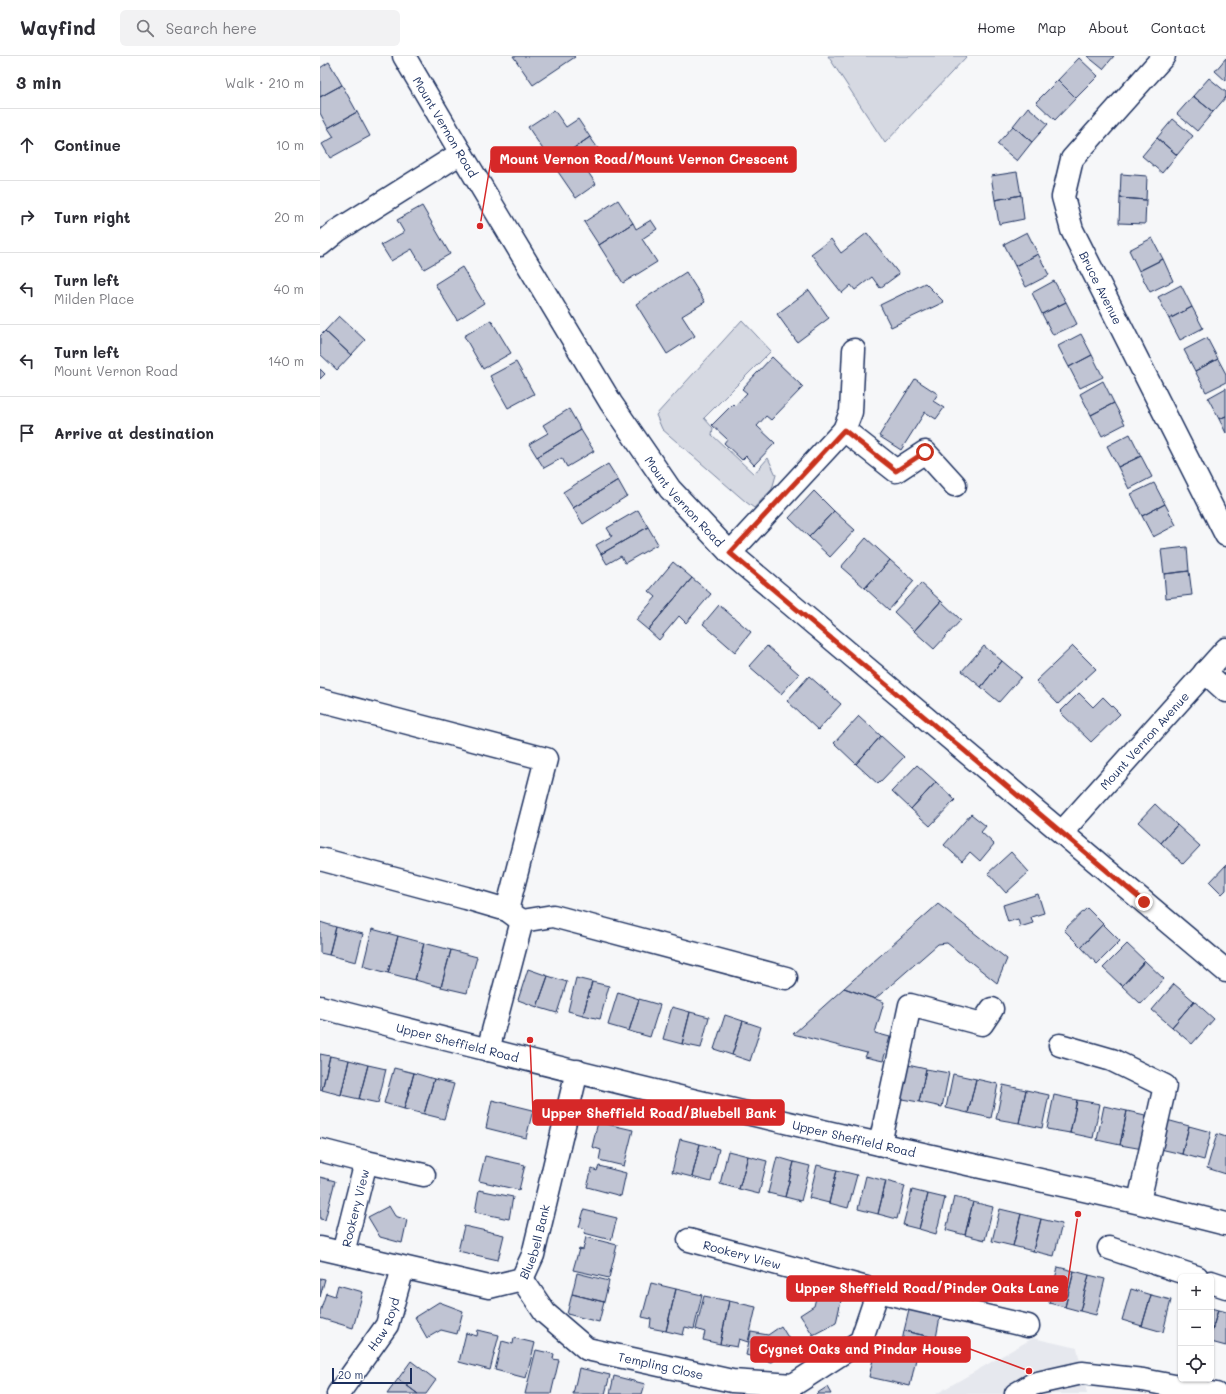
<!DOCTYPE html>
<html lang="en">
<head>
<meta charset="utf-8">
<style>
	body { margin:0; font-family:Mali,sans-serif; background:#f2f2f3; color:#2b2b33 }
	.controls { position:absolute; right:12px; bottom:12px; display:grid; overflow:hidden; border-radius:6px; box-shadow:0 1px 3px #0004 }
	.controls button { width:36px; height:36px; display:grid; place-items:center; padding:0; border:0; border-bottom:1px solid #e1e1e2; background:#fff; color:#2b2b33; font:20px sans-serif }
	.scale { position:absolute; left:12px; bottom:10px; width:80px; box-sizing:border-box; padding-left:4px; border:2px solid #1b2f5e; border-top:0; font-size:11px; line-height:14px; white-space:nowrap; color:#1b2f5e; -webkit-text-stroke:3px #fff; paint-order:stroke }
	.stop { position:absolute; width:12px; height:12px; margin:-9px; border:3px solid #c8321e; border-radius:50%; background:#fff }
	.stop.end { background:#c8321e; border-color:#fff; box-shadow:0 1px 4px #0008 }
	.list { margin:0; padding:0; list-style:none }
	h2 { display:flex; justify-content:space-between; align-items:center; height:52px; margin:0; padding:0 16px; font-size:17px }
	h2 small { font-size:13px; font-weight:400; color:#7c7c81 }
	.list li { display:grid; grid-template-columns:26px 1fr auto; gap:12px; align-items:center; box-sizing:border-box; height:72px; padding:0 16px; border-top:1px solid #e1e1e2 }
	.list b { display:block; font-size:15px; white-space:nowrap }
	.list p { margin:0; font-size:13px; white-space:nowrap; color:#7c7c81 }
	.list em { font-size:13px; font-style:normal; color:#7c7c81 }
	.icon { flex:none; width:22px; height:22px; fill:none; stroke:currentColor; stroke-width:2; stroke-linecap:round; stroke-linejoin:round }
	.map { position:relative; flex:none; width:906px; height:1338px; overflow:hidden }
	header { display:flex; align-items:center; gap:24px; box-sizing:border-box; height:56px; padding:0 20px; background:#fff; border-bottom:1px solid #e1e1e2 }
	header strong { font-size:19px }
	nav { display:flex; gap:22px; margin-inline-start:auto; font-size:14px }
	.search { width:280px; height:36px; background:#f2f2f3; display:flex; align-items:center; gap:10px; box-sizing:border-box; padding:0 14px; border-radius:6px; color:#7c7c81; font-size:15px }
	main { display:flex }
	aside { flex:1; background:#fff }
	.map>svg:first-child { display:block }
	.built { fill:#e6e8ee }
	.green { fill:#d6d9e2; stroke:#7884a0 }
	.building { fill:#c0c4d3; stroke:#1b2f5e }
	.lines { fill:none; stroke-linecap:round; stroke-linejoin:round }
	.minor-casing { stroke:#1b2f5e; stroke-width:25 }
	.highway-casing { stroke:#1b2f5e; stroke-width:25 }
	.minor { stroke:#fff; stroke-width:22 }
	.highway { stroke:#fff; stroke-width:22 }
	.route { stroke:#c8321e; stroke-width:5 }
	.labels { text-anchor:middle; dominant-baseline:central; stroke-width:4; stroke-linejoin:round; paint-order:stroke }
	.street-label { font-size:12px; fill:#1b2f5e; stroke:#fff }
	.leader { fill:none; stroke:#d62828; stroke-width:1.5 }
	.callout-dot { fill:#d62828; stroke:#fff; stroke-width:1.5 }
	.callout { fill:#d62828; stroke:#d62828; stroke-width:1.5 }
	.callout-label { font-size:13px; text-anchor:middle; font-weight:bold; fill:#fff }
</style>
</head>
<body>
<header>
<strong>Wayfind</strong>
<div class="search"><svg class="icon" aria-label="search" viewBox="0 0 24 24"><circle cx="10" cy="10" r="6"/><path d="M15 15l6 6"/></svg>Search here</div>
<nav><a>Home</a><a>Map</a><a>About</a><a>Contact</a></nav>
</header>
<main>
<aside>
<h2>3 min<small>Walk · 210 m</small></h2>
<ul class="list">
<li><svg class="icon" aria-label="ahead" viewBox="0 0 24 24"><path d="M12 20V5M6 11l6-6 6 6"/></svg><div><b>Continue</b></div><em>10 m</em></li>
<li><svg class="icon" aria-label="right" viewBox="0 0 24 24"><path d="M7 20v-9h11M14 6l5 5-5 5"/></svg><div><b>Turn right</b></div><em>20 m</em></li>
<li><svg class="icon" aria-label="left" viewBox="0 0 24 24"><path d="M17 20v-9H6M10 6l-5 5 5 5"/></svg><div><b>Turn left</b><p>Milden Place</p></div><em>40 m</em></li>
<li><svg class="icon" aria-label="left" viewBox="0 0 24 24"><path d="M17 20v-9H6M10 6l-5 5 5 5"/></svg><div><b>Turn left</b><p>Mount Vernon Road</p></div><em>140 m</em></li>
<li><svg class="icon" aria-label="arrive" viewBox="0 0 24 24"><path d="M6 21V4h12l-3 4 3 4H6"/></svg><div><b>Arrive at destination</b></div></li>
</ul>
</aside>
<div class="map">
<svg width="906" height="1338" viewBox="0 0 906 1338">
	<rect width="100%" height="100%" fill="#f6f7f9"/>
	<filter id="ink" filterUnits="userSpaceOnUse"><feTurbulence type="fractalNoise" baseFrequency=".025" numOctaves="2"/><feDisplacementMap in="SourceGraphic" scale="8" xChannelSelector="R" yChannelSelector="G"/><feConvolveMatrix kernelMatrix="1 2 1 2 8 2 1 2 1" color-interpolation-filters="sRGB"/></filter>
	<g filter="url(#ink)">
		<path class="built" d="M713 1282 757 1292 767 1338H616Z"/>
		<path class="green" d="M508 0H647L565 87Z
			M422 264 451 295 384 362 393 372 392 379 434 418 448 402 456 419 452 433 434 452 426 446 342 373 336 359Z"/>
		<path class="building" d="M193 0H254L255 1 213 29Z
			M767 0H794L783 13Z
			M759 2 778 20 756 42 738 24Z
			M906 2V25L895 15Z
			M9 6 22 29 0 41V12Z
			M889 22 906 36V41L893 56 873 40Z
			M738 24 756 42 735 64 716 46Z
			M22 29 37 56 8 72 0 57V41Z
			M873 40 893 56 877 75 857 58Z
			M708 51 728 68 712 86 693 70Z
			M234 54 246 71 258 63 270 81 232 107 208 71Z
			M37 56 50 80 10 102 2 88 14 81 8 72Z
			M853 63 873 80 857 99 837 82Z
			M693 70 712 86 697 105 677 88Z
			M270 81 286 104 268 116 276 128 256 142 232 107Z
			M837 82 857 99 842 117 822 100Z
			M697 116 701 139 675 144 671 120Z
			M801 118 827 120 826 144 800 142Z
			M701 139 704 163 679 168 675 144Z
			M800 142 826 144 825 168 799 167Z
			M298 144 313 167 279 189 264 166Z
			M102 150 130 198 104 213 92 193 71 205 61 189 84 176 77 164Z
			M331 164 337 173 322 183 337 206 303 227 279 189 313 167 316 173Z
			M707 176 718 198 695 210 684 188Z
			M547 177 579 218 560 232 552 221 535 234 531 229 522 237 491 198 511 183 521 197Z
			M832 182 843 203 819 215 809 194Z
			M718 198 729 219 706 231 695 210Z
			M843 203 853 225 830 236 819 215Z
			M142 211 164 247 137 264 115 228Z
			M366 216 385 246 362 260 375 280 347 298 316 248Z
			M734 225 746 246 722 258 712 237Z
			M605 227 624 246 571 271 560 249Z
			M861 229 872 251 849 263 838 241Z
			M489 234 509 262 477 286 457 258Z
			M746 246 757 268 733 279 722 258Z
			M872 251 883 272 860 284 849 263Z
			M19 260 45 284 31 299 5 275Z
			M171 264 191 297 163 313 144 280Z
			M5 275 31 299 17 314 0 298V280Z
			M761 278 772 299 749 311 738 290Z
			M887 282 898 303 875 315 864 294Z
			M772 299 783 321 760 332 749 311Z
			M452 301 483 331 451 364 446 360 437 370 455 387 434 409 426 400 422 404 404 387 407 383 392 369 413 348 415 350 427 337 422 333Z
			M898 303 906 318V326L886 336 875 315Z
			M196 306 214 338 188 352 170 320Z
			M0 313 5 318 0 323Z
			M595 323 618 338 613 345 624 352 616 363 605 356 581 394 559 380Z
			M783 325 794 347 771 359 760 338Z
			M906 332V360L899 363 888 342Z
			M794 347 805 368 782 380 771 359Z
			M249 353 261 374 217 401 209 388 228 377 223 369Z
			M906 360V377L899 363Z
			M261 374 274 395 247 411 242 402 224 412 217 401Z
			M810 378 821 400 798 411 787 390Z
			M821 400 832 421 809 433 798 411Z
			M288 408 298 424 253 452 243 436Z
			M298 424 307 440 263 468 253 452Z
			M834 427 845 448 822 460 811 438Z
			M494 435 514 455 489 481 469 462Z
			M845 448 856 469 833 481 822 460Z
			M318 454 328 471 281 498 276 489 292 480 287 472Z
			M514 455 535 474 510 501 489 481Z
			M328 471 338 488 305 507 301 500 287 508 281 498Z
			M546 482 570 504 545 532 521 511Z
			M867 491 869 515 844 518 841 494Z
			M570 504 594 525 569 554 545 532Z
			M353 506 372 522 328 574 316 564 336 541 329 535Z
			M869 515 872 539 846 542 844 518Z
			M372 522 391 538 366 567 359 560 339 584 328 574Z
			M601 527 621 545 594 575 574 556Z
			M621 545 641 564 614 593 594 575Z
			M399 549 431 576 415 596 383 568Z
			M447 590 479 618 461 638 429 610Z
			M664 590 682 605 661 631 642 615Z
			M753 590 776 613 738 648 716 625Z
			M682 605 701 621 679 646 661 631Z
			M489 620 521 648 498 674 467 645Z
			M759 637 773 651 783 641 800 658 771 686 740 656Z
			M539 660 561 680 536 708 514 687Z
			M561 680 584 701 558 728 536 708Z
			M597 709 616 726 591 753 572 735Z
			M616 726 635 744 610 770 591 753Z
			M835 748 857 769 841 787 818 766Z
			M651 758 666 770 661 776 674 788 660 805 650 796 642 805 624 789Z
			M857 769 880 790 863 808 841 787Z
			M691 796 709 816 686 837 668 817Z
			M906 809V834L902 838 890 826Z
			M718 838 724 857 711 861 713 867 700 871 698 863 688 866 683 849Z
			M618 848 687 903 677 927 627 887 618 888 555 943 524 932Z
			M767 852 783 868 761 891 744 874Z
			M0 866 16 871 9 899 0 897Z
			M783 868 800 885 777 908 761 891Z
			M16 871 43 878 36 906 9 899Z
			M52 873 78 880 68 917 43 910Z
			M78 880 104 887 95 924 68 917Z
			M104 887 131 894 121 931 95 924Z
			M807 888 825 905 802 930 783 912Z
			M131 894 157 901 147 937 121 931Z
			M825 905 844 923 821 948 802 930Z
			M208 913 228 920 217 951 198 944Z
			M228 920 247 926 237 957 217 951Z
			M256 922 272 926 263 959 248 955Z
			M272 926 289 930 280 963 263 959Z
			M854 928 874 945 852 971 832 954Z
			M524 932 564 946 555 977 570 981 563 1005 545 1001 547 997 473 978Z
			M298 936 319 943 309 975 288 969Z
			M319 943 340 949 330 981 309 975Z
			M874 945 894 963 872 988 852 971Z
			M352 951 370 956 362 988 343 983Z
			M370 956 389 961 381 992 362 988Z
			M405 959 423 965 412 999 394 993Z
			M423 965 441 971 430 1005 412 999Z
			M0 998 10 1000 2 1034H0Z
			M10 1000 29 1004 21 1039 2 1034Z
			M29 1004 48 1009 39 1043 21 1039Z
			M583 1008 606 1013 599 1046 576 1042Z
			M48 1009 66 1013 58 1047 39 1043Z
			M74 1012 94 1017 84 1053 64 1047Z
			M606 1013 629 1017 622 1051 599 1046Z
			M94 1017 114 1023 104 1058 84 1053Z
			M633 1018 656 1023 648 1057 626 1052Z
			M114 1023 134 1028 124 1063 104 1058Z
			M656 1023 678 1028 671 1062 648 1057Z
			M683 1029 706 1034 699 1067 676 1063Z
			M706 1034 729 1039 722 1072 699 1067Z
			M734 1039 757 1044 750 1077 727 1073Z
			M172 1044 213 1054 206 1082 166 1072Z
			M757 1044 780 1048 773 1082 750 1077Z
			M784 1050 807 1055 800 1089 777 1084Z
			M807 1055 830 1060 823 1093 800 1089Z
			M843 1063 869 1070 862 1098 836 1092Z
			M278 1066 313 1074 304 1110 279 1104 281 1094 272 1091Z
			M869 1070 891 1076 884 1104 862 1098Z
			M897 1078 906 1081V1118L887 1112Z
			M360 1083 380 1088 372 1121 352 1116Z
			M380 1088 399 1093 391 1126 372 1121Z
			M408 1095 428 1100 419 1133 400 1128Z
			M165 1100 205 1109 199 1134 159 1125Z
			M428 1100 447 1105 439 1138 419 1133Z
			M457 1101 474 1106 465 1141 448 1137Z
			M474 1106 490 1110 481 1145 465 1141Z
			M497 1109 517 1114 509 1147 489 1142Z
			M279 1110 306 1117 301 1140 267 1131 272 1113 277 1115Z
			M517 1114 537 1119 528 1152 509 1147Z
			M546 1120 566 1125 558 1158 538 1153Z
			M0 1121 15 1125 5 1164 0 1163Z
			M566 1125 585 1130 577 1163 558 1158Z
			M159 1134 193 1141 189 1163 155 1156Z
			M592 1134 608 1138 599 1173 583 1169Z
			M608 1138 625 1142 616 1178 599 1173Z
			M634 1141 653 1146 645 1179 626 1174Z
			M653 1146 673 1151 665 1184 645 1179Z
			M69 1150 75 1160 87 1164 82 1187 60 1181 48 1161Z
			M680 1153 701 1158 693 1190 672 1185Z
			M264 1154 297 1162 291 1184 264 1177 265 1173 259 1171Z
			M701 1158 721 1163 713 1195 693 1190Z
			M721 1163 742 1168 734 1200 713 1195Z
			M144 1170 184 1179 178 1204 138 1195Z
			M266 1181 297 1189 289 1222 253 1214 259 1193 263 1194Z
			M738 1211 754 1215 745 1251 729 1247Z
			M754 1215 769 1219 760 1255 745 1251Z
			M257 1217 289 1225 284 1246 252 1238Z
			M769 1219 785 1223 776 1259 760 1255Z
			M0 1222 5 1223 0 1241Z
			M331 1227 356 1233 346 1275 330 1272 331 1263 322 1261Z
			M18 1229 43 1236 33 1272 0 1262V1256L6 1237 15 1240Z
			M356 1233 382 1239 374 1273 365 1271 363 1279 346 1275Z
			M811 1233 831 1239 822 1270 802 1264Z
			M498 1234 522 1240 516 1267 493 1279 480 1259 494 1250Z
			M252 1238 284 1246 279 1266 247 1258Z
			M831 1239 851 1244 843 1276 822 1270Z
			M384 1240 409 1245 400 1288 383 1284 385 1276 376 1273Z
			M409 1245 436 1251 428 1286 419 1283 417 1291 400 1288Z
			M119 1246 143 1255 137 1278 121 1274 107 1282 95 1261Z
			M891 1252 898 1254 891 1278Z
			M589 1254 620 1261 616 1282 584 1275Z
			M898 1254 906 1256V1290L891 1286V1278Z
			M461 1270 474 1291 451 1306 426 1299 431 1276 448 1279Z
			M158 1274 179 1279 170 1314 139 1306 146 1277 157 1280Z
			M584 1275 616 1282 611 1302 580 1296Z
			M194 1282 215 1287 206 1322 175 1314 182 1285 193 1288Z
			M216 1294 234 1298 233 1303 239 1304 231 1338H205Z
			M561 1295 596 1303 590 1330 549 1321 554 1299 559 1301Z
			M91 1305 116 1324 106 1338H98L78 1323Z
			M259 1312 290 1319 285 1338H253Z
			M294 1320 325 1328 322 1338H290Z
			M78 1323 98 1338H67Z
			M507 1331 511 1338H496Z"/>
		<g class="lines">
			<g class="minor-casing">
				<g id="minor">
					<path id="s1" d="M84 0 141 97 291 347 350 433 410 497 906 915"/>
					<path id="s2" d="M844 0 752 103 743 141 752 174 906 479"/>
					<path d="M0 189 17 175 141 97"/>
					<path d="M524 374 576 415 605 396 635 429"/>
					<path d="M410 497 524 374 531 356 534 294"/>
					<path d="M885 616 906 635"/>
					<path d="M0 644 226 703 187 854"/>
					<path id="s3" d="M742 776 906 593"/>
					<path d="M0 803 146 842 187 854 202 865 233 860 466 922"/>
					<path d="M740 989 792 1004 845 1030 819 1145"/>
					<path d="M168 994 202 865"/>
					<path d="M560 1088 590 949 662 968 672 953"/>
					<path d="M0 1094 46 1106 23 1197"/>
					<path d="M46 1106 104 1119"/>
					<path id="s4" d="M369 1184 558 1235 708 1270"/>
					<path id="s5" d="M0 1192 169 1231 202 1223 213 1199 257 1015"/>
					<path d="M789 1192 877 1221"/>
					<path id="s6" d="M202 1223 225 1257 267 1293 412 1325 473 1329 541 1285 558 1235"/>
					<path d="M891 1226 906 1231"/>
					<path id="s7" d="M18 1338 67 1269 83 1212"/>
					<path d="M696 1338 713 1328 762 1317 823 1324 896 1338"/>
				</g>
			</g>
			<g class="highway-casing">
				<g id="highway">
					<path id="s8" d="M0 951C186 999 372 1045 559 1088 675 1115 791 1138 906 1168"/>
				</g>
			</g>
			<use href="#minor" class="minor"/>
			<use href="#highway" class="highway"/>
		</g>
	</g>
	<g class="lines" filter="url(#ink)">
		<path class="route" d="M605 396 576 415 524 374 410 497 824 846"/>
	</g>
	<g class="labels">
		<g class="street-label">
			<text stroke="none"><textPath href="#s1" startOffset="82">Mount Vernon Road</textPath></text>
			<text stroke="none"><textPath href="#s2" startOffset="276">Bruce Avenue</textPath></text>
			<text stroke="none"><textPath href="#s1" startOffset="527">Mount Vernon Road</textPath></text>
			<text stroke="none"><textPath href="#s3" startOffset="123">Mount Vernon Avenue</textPath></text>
			<text stroke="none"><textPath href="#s8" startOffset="142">Upper Sheffield Road</textPath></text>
			<text stroke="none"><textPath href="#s8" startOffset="550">Upper Sheffield Road</textPath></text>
			<text transform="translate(35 1152) rotate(-76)">Rookery View</text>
			<text stroke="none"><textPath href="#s5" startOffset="247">Bluebell Bank</textPath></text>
			<text stroke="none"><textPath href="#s4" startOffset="55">Rookery View</textPath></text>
			<text stroke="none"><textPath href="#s7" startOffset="84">Haw Royd</textPath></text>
			<text stroke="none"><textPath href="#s6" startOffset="172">Templing Close</textPath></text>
		</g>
	</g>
	<path class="leader" d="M160 170L171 104M210 984L213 1057M758 1158L747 1232M709 1315L650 1293"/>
	<g class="callout-dot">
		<circle cx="160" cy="170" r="4"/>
		<circle cx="210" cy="984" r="4"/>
		<circle cx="758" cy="1158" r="4"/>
		<circle cx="709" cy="1315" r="4"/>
	</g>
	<g class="callout">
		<rect x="171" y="91" width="305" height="25" rx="4"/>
		<rect x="213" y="1044" width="251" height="25" rx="4"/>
		<rect x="467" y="1220" width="280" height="25" rx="4"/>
		<rect x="431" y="1281" width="219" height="25" rx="4"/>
	</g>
	<g class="callout-label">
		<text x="324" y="108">Mount Vernon Road/Mount Vernon Crescent</text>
		<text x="339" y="1062">Upper Sheffield Road/Bluebell Bank</text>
		<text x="607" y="1237">Upper Sheffield Road/Pinder Oaks Lane</text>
		<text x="540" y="1298">Cygnet Oaks and Pindar House</text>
	</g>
</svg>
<div class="controls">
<button>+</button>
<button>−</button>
<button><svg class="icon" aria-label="locate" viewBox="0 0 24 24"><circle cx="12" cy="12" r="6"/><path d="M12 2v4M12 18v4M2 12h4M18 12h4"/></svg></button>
</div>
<div class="scale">20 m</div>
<div class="stop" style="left:605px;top:396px"></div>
<div class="stop end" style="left:824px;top:846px"></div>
</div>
</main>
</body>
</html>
